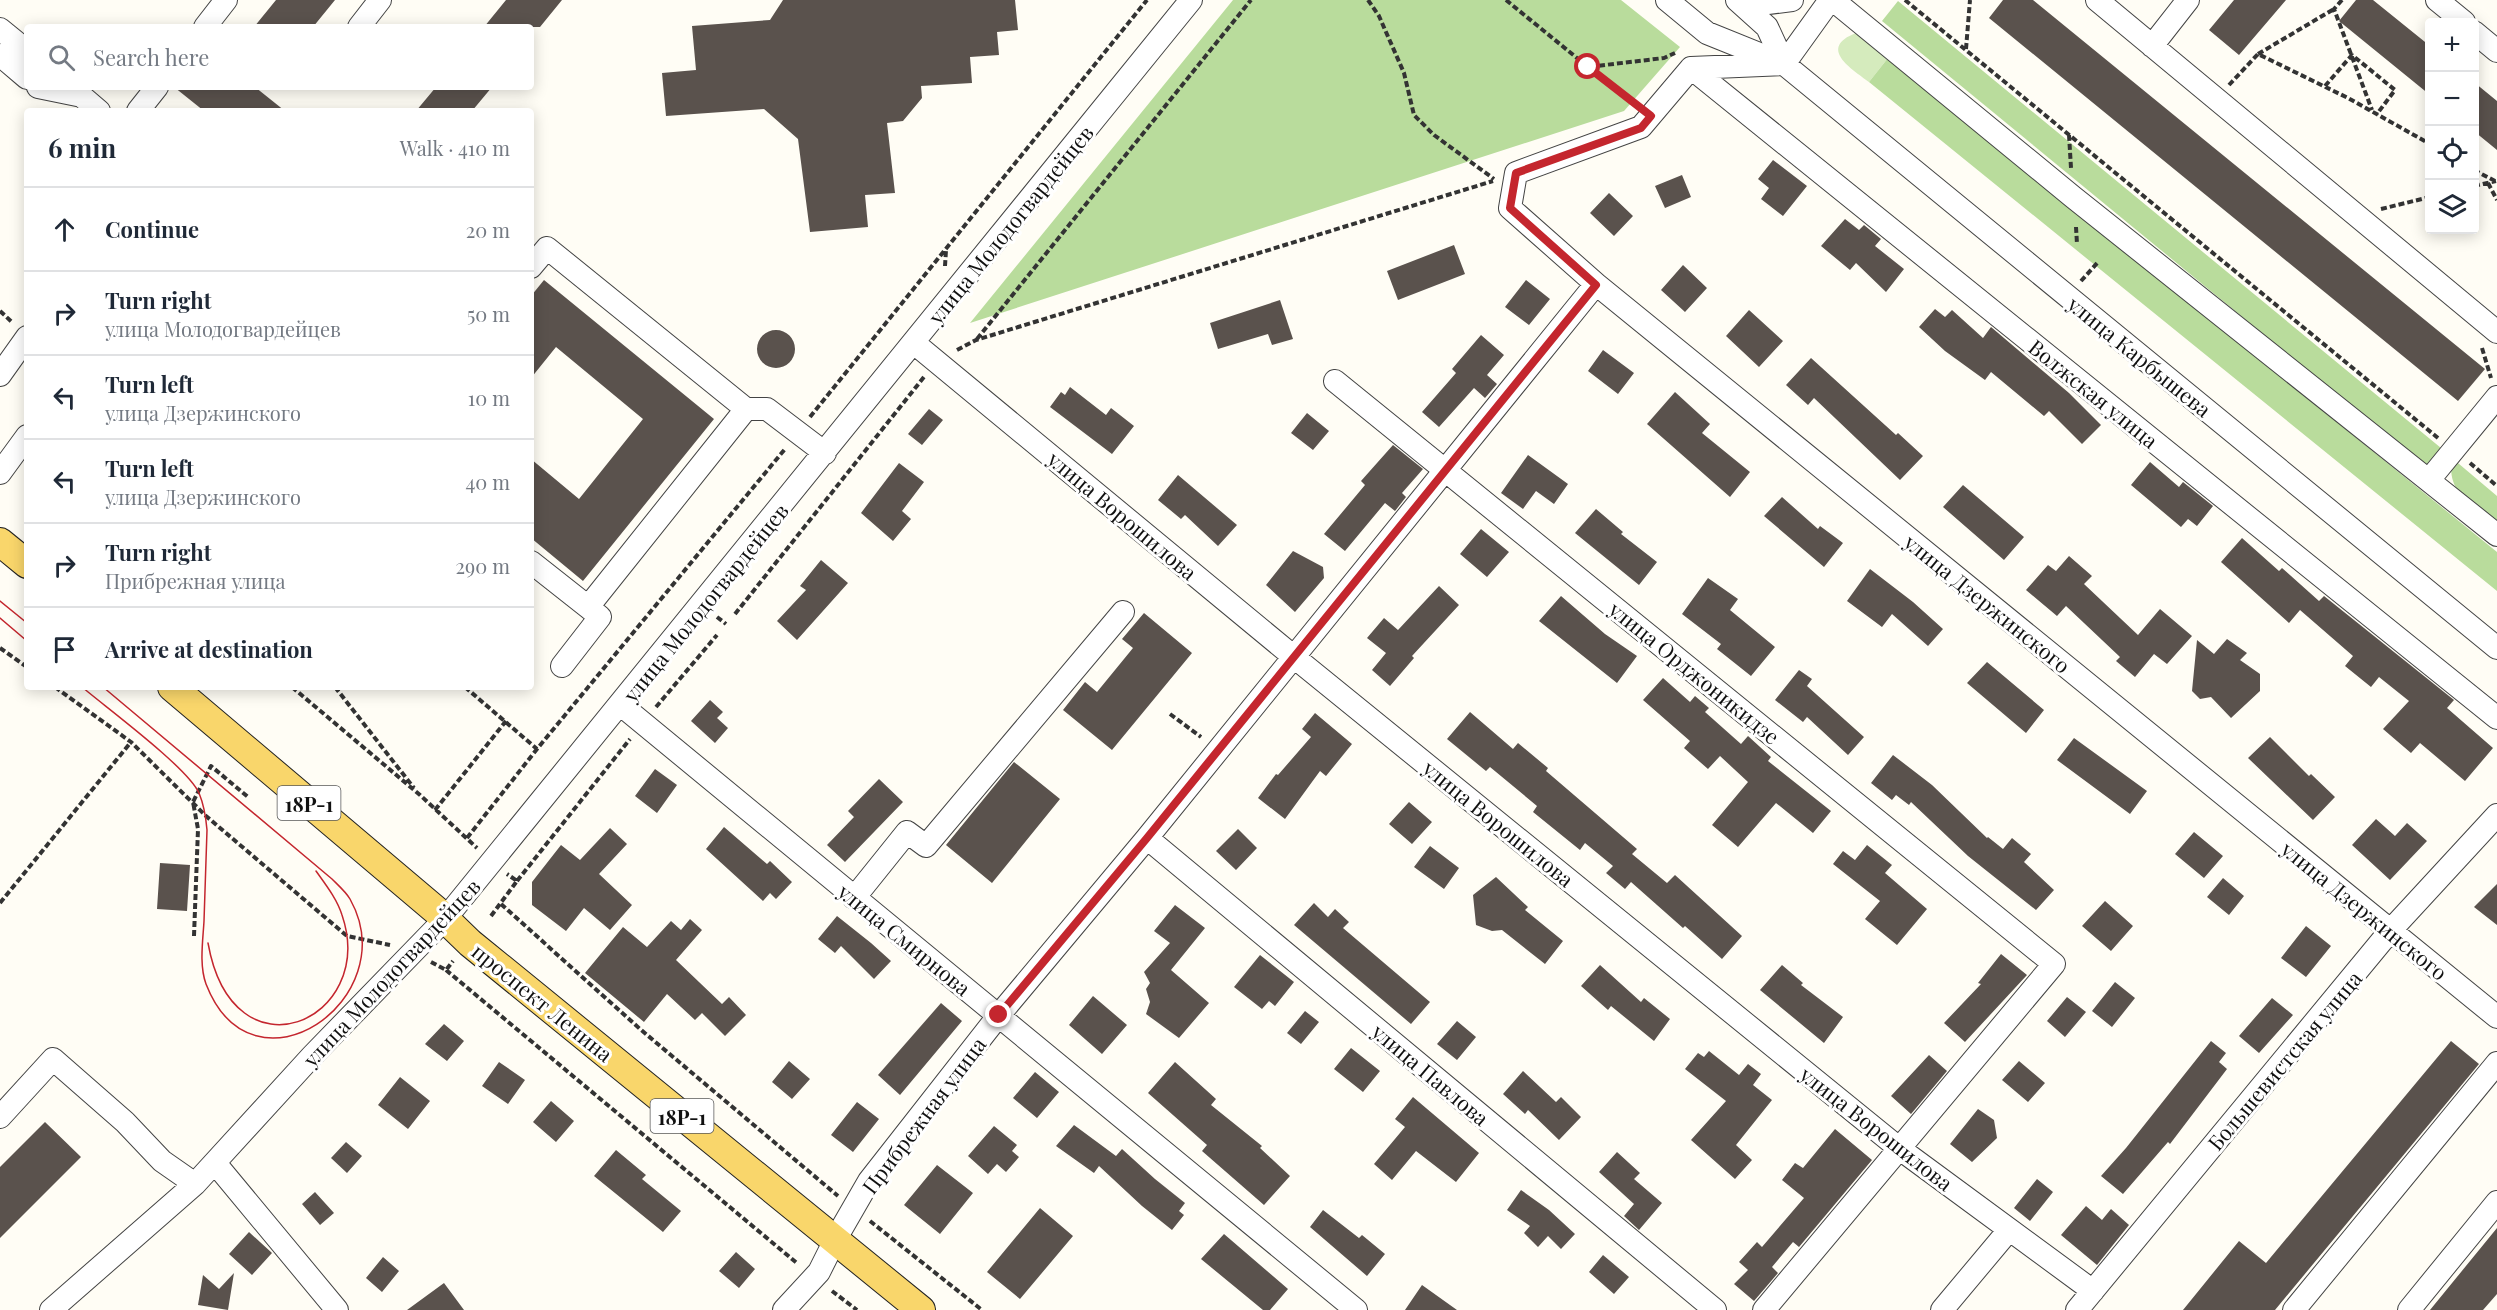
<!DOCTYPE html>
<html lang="en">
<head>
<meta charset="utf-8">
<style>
	body { margin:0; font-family:"Playfair Display",serif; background:#f2f2f3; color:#1f2937 }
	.controls { position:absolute; right:18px; top:18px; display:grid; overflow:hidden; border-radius:6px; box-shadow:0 3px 15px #0003 }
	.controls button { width:54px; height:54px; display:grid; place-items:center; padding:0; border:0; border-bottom:2px solid #e0e1e3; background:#fff; color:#1f2937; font:30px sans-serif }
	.stop { position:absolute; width:18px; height:18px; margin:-14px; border:4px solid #c4262e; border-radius:50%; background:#fff }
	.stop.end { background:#c4262e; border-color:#fff; box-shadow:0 2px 6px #0008 }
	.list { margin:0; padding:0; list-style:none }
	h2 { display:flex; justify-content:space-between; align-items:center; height:78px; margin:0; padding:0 24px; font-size:26px }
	h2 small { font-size:20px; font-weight:400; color:#747a83 }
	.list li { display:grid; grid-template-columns:39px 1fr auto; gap:18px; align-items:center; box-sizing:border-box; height:84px; padding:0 24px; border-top:2px solid #e0e1e3 }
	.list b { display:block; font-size:22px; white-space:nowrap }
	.list p { margin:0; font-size:20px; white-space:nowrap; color:#747a83 }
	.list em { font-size:20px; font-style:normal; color:#747a83 }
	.icon { flex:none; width:33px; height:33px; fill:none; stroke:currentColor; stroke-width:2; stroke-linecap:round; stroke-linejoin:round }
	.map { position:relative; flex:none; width:2497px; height:1310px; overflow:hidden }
	.search { position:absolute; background:#fff; box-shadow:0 3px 15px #0003; left:24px; top:24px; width:510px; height:66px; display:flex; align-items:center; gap:15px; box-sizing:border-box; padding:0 21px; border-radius:6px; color:#747a83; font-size:22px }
	.panel { position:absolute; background:#fff; box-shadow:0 3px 15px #0003; left:24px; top:108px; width:510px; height:582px; border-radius:6px }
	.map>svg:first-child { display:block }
	.green { fill:#d5ebbd }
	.forest { fill:#b9dc9c }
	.building { fill:#5a524d }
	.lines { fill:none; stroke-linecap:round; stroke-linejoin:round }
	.minor-casing { stroke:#444; stroke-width:24 }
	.major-casing { stroke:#222; stroke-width:30 }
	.path { stroke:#333; stroke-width:4; stroke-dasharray:6 3; stroke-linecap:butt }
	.minor { stroke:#fff; stroke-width:22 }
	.major { stroke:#f9d66b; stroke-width:28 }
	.tram { stroke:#c4262e; stroke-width:1.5 }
	.route { stroke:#c4262e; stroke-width:8 }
	.labels { text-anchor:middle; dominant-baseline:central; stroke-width:6; stroke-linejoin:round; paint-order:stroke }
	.shield { fill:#fff; stroke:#585858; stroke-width:1.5 }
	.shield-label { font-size:20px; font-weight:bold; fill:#111 }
	.street-label { font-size:21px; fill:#111; stroke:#fff }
</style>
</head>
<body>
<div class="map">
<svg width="2497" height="1310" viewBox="0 0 2497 1310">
	<rect width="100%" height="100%" fill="#fffdf5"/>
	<path class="green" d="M1856 33 1869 41 1888 58 1869 82C1852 69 1817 48 1856 33Z"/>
	<path class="forest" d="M1233 0H1621L1680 47 1624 111 970 323Z
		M1898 1 2441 448 2425 467 1882 21Z
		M1888 58 2497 552V591L1869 82Z
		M2452 458 2497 496V524C2472 504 2446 494 2452 458Z"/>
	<path class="building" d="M276 0H335L313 27H254Z
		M506 0H562L540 27H484Z
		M783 0H1015L1018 30 997 32 999 55 970 57 972 83 921 86 922 98 903 121 887 123 895 193 865 195 868 227 810 232 798 139 764 109 666 116 662 73 696 70 692 26 770 20Z
		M2003 0H2033L2485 369 2458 401 1989 18Z
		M2234 0H2286L2239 55 2209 30Z
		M2356 0H2373L2430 46V95L2339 21Z
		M2475 83 2497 101V150L2475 132Z
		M174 87H255L285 111H204Z
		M436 87H492L472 111H416Z
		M1773 160 1807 186 1783 216 1761 199 1769 188 1758 179Z
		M1682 175 1691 197 1665 208 1655 186Z
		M1609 193 1633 216 1614 236 1590 213Z
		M1845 219 1859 230 1864 225 1881 239 1875 246 1904 269 1886 292 1856 263 1850 270 1821 246Z
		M1454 245 1465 274 1398 300 1387 271Z
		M1683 265 1707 288 1685 312 1661 290Z
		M544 280 714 419 583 581 531 538V459L579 499 643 419 556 347 531 378V296Z
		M1526 280 1550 299 1529 325 1505 307Z
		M1280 300 1293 339 1272 345 1268 334 1218 349 1210 323Z
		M1935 309 1945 317 1952 310 1983 338 1991 327 2069 393 2101 425 2082 444 2049 411 2044 416 1991 372 1985 380 1945 351 1919 327Z
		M1749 310 1783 341 1759 367 1726 336Z
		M757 349a19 19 0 1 1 38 0a19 19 0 1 1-38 0Z
		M1481 335 1504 355 1487 375 1497 384 1485 398 1474 388 1439 427 1422 412 1456 373 1452 369Z
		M1603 350 1634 373 1618 394 1588 371Z
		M1811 358 1896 435 1898 433 1923 456 1900 480 1814 398 1808 405 1786 385Z
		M1070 387 1106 415 1111 408 1134 426 1112 454 1050 407 1061 392 1065 395Z
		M1675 392 1710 424 1702 433 1750 472 1730 497 1647 424Z
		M929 409 943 420 922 445 908 434Z
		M1307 413 1329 431 1313 450 1291 433Z
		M1393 445 1423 469 1402 493 1406 497 1395 511 1385 503 1345 551 1324 534 1365 485 1361 481Z
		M1528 455 1568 484 1554 504 1536 491 1523 509 1501 493Z
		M2150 462 2179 487 2183 482 2213 506 2197 526 2188 519 2181 527 2131 485Z
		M899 463 924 482 902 511 911 519 893 541 861 513Z
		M1178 475 1237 525 1218 546 1185 515 1181 519 1158 500Z
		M1963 485 2024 537 2004 560 1943 507Z
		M1782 497 1818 529 1820 526 1843 543 1824 567 1764 516Z
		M1596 509 1623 532 1621 534 1657 562 1639 585 1575 533Z
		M1481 529 1509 552 1487 577 1460 554Z
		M2242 538 2279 571 2282 568 2319 601 2324 596 2454 700 2447 708 2493 748 2465 781 2420 743 2411 753 2383 729 2409 701 2379 677 2371 687 2345 666 2353 656 2300 610 2289 623 2221 562Z
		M1293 551 1323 567 1324 578 1295 612 1266 585Z
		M2069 556 2092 576 2084 584 2138 635 2160 609 2192 636 2167 664 2154 654 2135 677 2116 661 2120 657 2066 606 2057 616 2026 590 2048 565 2056 571Z
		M821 560 848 583 797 640 777 621 806 590 800 586Z
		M1870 569 1913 602 1943 629 1928 646 1892 614 1882 627 1847 601Z
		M1708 578 1738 599 1730 610 1775 647 1751 676 1717 649 1721 644 1682 614Z
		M1439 586 1459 605 1412 656 1414 658 1390 686 1372 670 1386 653 1367 638 1384 618 1398 630Z
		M1561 596 1605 634 1637 656 1617 683 1539 621Z
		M1144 613 1192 653 1112 750 1063 710 1085 682 1097 692 1133 648 1122 639Z
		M2227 639 2247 653 2240 660 2260 674V691L2231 718 2211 697 2200 699 2192 691 2197 640 2214 654Z
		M1987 662 2044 710 2026 733 1967 683Z
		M1799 670 1812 679 1807 686 1864 737 1848 755 1807 717 1803 722 1775 700Z
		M1663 678 1690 702 1695 696 1709 708 1705 712 1741 744 1748 736 1771 757 1768 761 1831 811 1813 833 1776 803 1738 847 1712 825 1748 782 1720 756 1708 769 1684 748 1690 741 1643 700Z
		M710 700 723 712 717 718 728 728 715 743 691 721Z
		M1470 712 1513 749 1518 743 1548 768 1546 771 1637 849 1632 854 1667 883 1675 875 1742 936 1722 959 1685 926 1683 928 1631 882 1625 889 1606 873 1613 866 1585 843 1580 850 1533 812 1537 806 1490 767 1486 771 1447 739Z
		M1315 713 1352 744 1326 776 1320 771 1285 819 1258 798 1276 774 1278 775 1311 737 1302 729Z
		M2270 737 2309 776 2311 774 2335 797 2313 820 2248 758Z
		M2074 738 2147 791 2130 814 2057 760Z
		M1893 755 1932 785 1987 838 1988 837 2003 849 2012 838 2031 854 2024 862 2054 890 2036 910 1968 856 1911 802 1909 805 1896 795 1892 800 1871 783Z
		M1014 762 1060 799 992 883 946 845Z
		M655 769 677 785 657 813 635 796Z
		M879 779 903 802 845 862 827 845 854 817 848 811Z
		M1409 802 1432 822 1412 844 1389 824Z
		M2376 819 2395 836 2407 823 2427 841 2390 880 2352 845Z
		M724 827 767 864 770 861 792 882 776 899 770 893 763 901 706 849Z
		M610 828 627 844 599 874 632 905 610 930 584 908 566 931 532 905V882L561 845 580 860Z
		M1238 829 1257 848 1236 870 1216 851Z
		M2194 832 2223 856 2204 878 2175 854Z
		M1867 845 1892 865 1885 873 1927 909 1897 945 1865 919 1880 901 1833 864 1843 851 1855 860Z
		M1430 846 1459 868 1444 889 1414 867Z
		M160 863 190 865 187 911 157 909Z
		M1496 877 1528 907 1525 910 1563 941 1545 964 1502 930 1492 931 1476 925 1473 895Z
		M2223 878 2244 896 2229 915 2207 897Z
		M2497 884V925L2474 907Z
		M2105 901 2133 926 2111 951 2082 926Z
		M1314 903 1328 917 1335 909 1349 922 1343 928 1430 1002 1411 1024 1294 925Z
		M1175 905 1205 928 1171 970 1209 1003 1179 1038 1146 1014 1150 1002 1146 989 1150 983 1144 972 1170 943 1154 931Z
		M837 916 871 943 891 961 874 979 841 946 835 953 818 939Z
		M690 919 702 930 676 960 722 1004 729 997 746 1015 725 1036 702 1013 695 1020 667 994 644 1022 585 973 623 927 647 947 671 921 681 930Z
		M2306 926 2331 946 2306 977 2281 958Z
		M2001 954 2027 975 1965 1042 1944 1023 1981 984 1978 983Z
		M1260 955 1294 982 1275 1006 1269 1001 1262 1009 1234 987Z
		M1600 965 1641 1002 1644 998 1670 1019 1654 1041 1611 1006 1608 1010 1581 986Z
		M1782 965 1803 983 1801 985 1843 1017 1824 1043 1760 990Z
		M2115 982 2135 998 2112 1027 2092 1011Z
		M1093 996 1127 1025 1102 1054 1069 1025Z
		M2067 997 2086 1012 2065 1037 2047 1021Z
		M2272 998 2293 1015 2259 1053 2239 1036Z
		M941 1003 962 1021 900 1095 878 1075Z
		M1305 1011 1319 1022 1301 1044 1287 1033Z
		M1457 1021 1476 1037 1457 1060 1437 1044Z
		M444 1024 464 1041 447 1061 425 1044Z
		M2211 1041 2226 1053 2219 1062 2227 1069 2170 1144 2168 1142 2123 1194 2101 1176 2126 1148Z
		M2451 1041 2479 1064 2275 1310H2183L2239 1241 2266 1263Z
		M1351 1048 1380 1071 1363 1092 1334 1069Z
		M1709 1051 1739 1075 1748 1064 1761 1074 1753 1085 1772 1100 1736 1145 1752 1160 1735 1179 1691 1140 1726 1101 1685 1069 1698 1053 1704 1057Z
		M1929 1055 1947 1071 1911 1114 1891 1096Z
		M789 1061 810 1079 792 1099 772 1082Z
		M2019 1061 2045 1083 2028 1102 2002 1080Z
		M499 1062 525 1080 508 1104 482 1086Z
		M1175 1062 1216 1099 1211 1105 1262 1146 1260 1148 1290 1176 1264 1205 1202 1151 1207 1145 1148 1093Z
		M1523 1071 1556 1102 1561 1097 1581 1117 1559 1140 1528 1110 1525 1114 1503 1094Z
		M1035 1072 1059 1092 1037 1118 1013 1098Z
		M400 1077 430 1101 408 1129 378 1105Z
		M1413 1097 1479 1153 1456 1182 1416 1151 1392 1180 1374 1164 1405 1127 1395 1119Z
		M551 1101 574 1121 556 1142 533 1122Z
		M857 1102 879 1119 853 1152 831 1135Z
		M1978 1109 1994 1120 1997 1138 1972 1162 1950 1144Z
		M45 1122 81 1157 0 1238V1167Z
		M1074 1125 1116 1156 1122 1149 1155 1179 1185 1203 1179 1211 1184 1215 1172 1230 1142 1206 1099 1166 1094 1173 1056 1146Z
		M994 1126 1017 1145 1012 1151 1019 1157 1006 1172 997 1164 988 1174 968 1156Z
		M1835 1129 1872 1160 1799 1247 1793 1242 1772 1267 1778 1273 1754 1301 1734 1284 1748 1270 1739 1262 1757 1242 1762 1247 1804 1198 1782 1180 1795 1163 1803 1168Z
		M346 1142 362 1156 347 1173 331 1158Z
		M616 1150 646 1175 642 1179 681 1211 663 1232 594 1176Z
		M1617 1152 1640 1173 1634 1179 1662 1203 1639 1230 1624 1216 1634 1204 1599 1172Z
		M937 1165 973 1193 940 1234 904 1205Z
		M2037 1179 2053 1192 2030 1221 2014 1208Z
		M1521 1190 1549 1210 1575 1234 1561 1249 1548 1236 1538 1247 1524 1233 1530 1226 1507 1210Z
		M315 1192 334 1213 320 1225 302 1204Z
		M2086 1206 2102 1220 2111 1209 2129 1225 2097 1265 2061 1235Z
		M1040 1208 1073 1236 1020 1299 987 1272Z
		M1323 1210 1359 1238 1362 1235 1385 1254 1367 1276 1310 1227Z
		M2497 1228V1294L2483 1310H2430Z
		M249 1232 272 1253 252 1275 229 1254Z
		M1224 1234 1288 1289 1270 1310H1263L1201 1259Z
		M736 1252 755 1269 739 1288 719 1271Z
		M1603 1255 1629 1277 1614 1294 1589 1272Z
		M383 1257 399 1271 382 1292 366 1278Z
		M234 1273 228 1310 198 1305 203 1275 219 1289Z
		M444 1283 464 1310H407Z
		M1422 1285 1457 1310H1405Z"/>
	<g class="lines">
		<g class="minor-casing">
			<path id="minor" d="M1667 0 1707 33 1784 64 2497 648
				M1737 0 1767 27 1784 64
				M1833 0 2073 197 2497 535
				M2097 0 2497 332
				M2437 0 2464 22
				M1745 6 1792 0
				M205 27 226 0
				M359 27 380 0
				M0 29 27 51
				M2474 32 2497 51
				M2152 46 2188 0
				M0 55 27 78
				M1784 64 1691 68 1641 127 1516 173 1510 208 1596 284 2497 1017
				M1784 64 1830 0
				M1691 68 2497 718
				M38 87 82 96
				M71 87 99 111
				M138 111 157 87
				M531 267 547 248 746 409H767L825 453
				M914 343 1294 657 1900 1149 2093 1291
				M0 375 27 337
				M1335 381 2054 964 1764 1310
				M0 473 27 436
				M2429 480 2497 397
				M531 562 588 607
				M562 666 600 617 588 607 746 409
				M621 705 1356 1310
				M1147 838 1715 1310
				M854 898 907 832 926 846 1123 612
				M0 1117 53 1059 125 1122 162 1161 195 1184
				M215 1163 337 1310
				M51 1310 195 1184 312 1056 445 919 1191 0
				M784 1310 819 1272 835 1240 869 1181 999 1015 1147 838 1596 284
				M1942 1310 2009 1230
				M2077 1310 2390 931 2497 815
				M2294 1310 2497 1063
				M2409 1310 2497 1202"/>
		</g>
		<g class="major-casing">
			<path id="major" d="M0 542 27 564
				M172 687 438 912 470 943 921 1310"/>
		</g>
		<path class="path" d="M1368 0 1379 16 1404 73 1414 115 1434 135 1494 179
			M1506 0 1588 67 1664 58 1675 53
			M1905 0 2438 438
			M2342 0 2334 9 2372 110
			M1966 49 1970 0
			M2258 54 2334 9
			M1588 67 1635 103
			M2229 85 2258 54 2348 98 2430 144
			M2325 86 2352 55 2395 90 2377 114
			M2069 135 2071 168
			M2474 170 2495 181
			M2488 183 2497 200
			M2474 186 2496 181
			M2381 209 2430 197
			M2076 227 2077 244
			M945 266 946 250
			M2081 281 2099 261
			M0 311 13 323
			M977 339 1251 0
			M2482 348 2491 378
			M957 350 976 340 1493 181
			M810 417 1147 0
			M2470 463 2497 486
			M735 614 924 377
			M717 617 726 624
			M0 648 27 667
			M55 687 131 742 206 816 347 936 390 945
			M292 687 420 795 477 848
			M335 687 414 788
			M465 687 537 749 785 449
			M656 707 717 635
			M1170 714 1201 737
			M435 810 506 721
			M467 838 537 749
			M517 881 630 739
			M0 903 131 742
			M501 904 640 1029 838 1196
			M491 916 517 881 507 874
			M194 936 198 829 193 802 211 766 248 797
			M431 962 446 970 453 961
			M446 970 798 1264
			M870 1221 982 1310
			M832 1291 857 1310"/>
		<use href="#minor" class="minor"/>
		<use href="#major" class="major"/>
		<path class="tram" d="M0 601 27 623
			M0 618 27 641
			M82 687C108 709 187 767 199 793 204 805 206 818 207 830 206 860 205 890 204 921 203 940 199 965 206 984 253 1105 406 999 350 899 346 892 338 885 332 879L103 687
			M208 943C233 1084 378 1021 342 915 337 899 326 885 316 871"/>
	</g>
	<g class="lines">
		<path class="route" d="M999 1015 1147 838 1596 285 1510 208 1516 173 1641 128 1651 116 1588 67"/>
	</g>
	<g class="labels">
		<g class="shield">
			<rect x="277.5" y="786" width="63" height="34" rx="4.5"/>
			<rect x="650.5" y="1099" width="63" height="34" rx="4.5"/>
		</g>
		<g class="shield-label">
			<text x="309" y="803">18Р-1</text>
			<text x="682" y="1116">18Р-1</text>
		</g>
		<g class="street-label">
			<text transform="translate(1010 224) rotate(-51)">улица Молодогвардейцев</text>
			<text transform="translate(2140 356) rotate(39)">улица Карбышева</text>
			<text transform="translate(2094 393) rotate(39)">Волжская улица</text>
			<text transform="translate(1123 515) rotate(40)">улица Ворошилова</text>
			<text transform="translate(705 602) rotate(-51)">улица Молодогвардейцев</text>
			<text transform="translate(1988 603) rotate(39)">улица Дзержинского</text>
			<text transform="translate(1695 672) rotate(39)">улица Орджоникидзе</text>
			<text transform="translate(1499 823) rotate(39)">улица Ворошилова</text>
			<text transform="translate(2365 910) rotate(39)">улица Дзержинского</text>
			<text transform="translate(905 939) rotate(39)">улица Смирнова</text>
			<text transform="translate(391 972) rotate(-47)">улица Молодогвардейцев</text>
			<text transform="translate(543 1002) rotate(39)">проспект Ленина</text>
			<text transform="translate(2284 1060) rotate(-50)">Большевистская улица</text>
			<text transform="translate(1431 1074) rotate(40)">улица Павлова</text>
			<text transform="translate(923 1115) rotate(-53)">Прибрежная улица</text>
			<text transform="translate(1877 1128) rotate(38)">улица Ворошилова</text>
		</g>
	</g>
</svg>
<div class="controls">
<button>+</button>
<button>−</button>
<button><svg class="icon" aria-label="locate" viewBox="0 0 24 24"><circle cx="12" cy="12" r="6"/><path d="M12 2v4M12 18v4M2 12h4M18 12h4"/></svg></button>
<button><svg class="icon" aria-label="layers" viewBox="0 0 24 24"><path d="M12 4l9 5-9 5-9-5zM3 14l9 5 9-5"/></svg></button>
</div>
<div class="stop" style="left:1588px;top:67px"></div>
<div class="stop end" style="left:999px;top:1015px"></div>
<div class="search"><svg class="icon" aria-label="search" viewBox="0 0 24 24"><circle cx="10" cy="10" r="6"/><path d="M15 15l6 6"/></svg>Search here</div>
<section class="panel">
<h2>6 min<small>Walk · 410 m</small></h2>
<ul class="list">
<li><svg class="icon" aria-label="ahead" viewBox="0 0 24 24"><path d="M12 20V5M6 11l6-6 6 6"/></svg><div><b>Continue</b></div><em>20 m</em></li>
<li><svg class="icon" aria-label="right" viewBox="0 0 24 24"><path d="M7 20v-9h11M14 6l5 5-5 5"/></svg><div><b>Turn right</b><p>улица Молодогвардейцев</p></div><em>50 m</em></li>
<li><svg class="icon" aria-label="left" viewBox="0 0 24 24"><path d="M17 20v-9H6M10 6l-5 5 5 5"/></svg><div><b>Turn left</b><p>улица Дзержинского</p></div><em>10 m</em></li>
<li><svg class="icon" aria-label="left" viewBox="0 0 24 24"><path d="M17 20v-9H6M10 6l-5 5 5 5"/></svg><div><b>Turn left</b><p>улица Дзержинского</p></div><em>40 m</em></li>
<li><svg class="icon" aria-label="right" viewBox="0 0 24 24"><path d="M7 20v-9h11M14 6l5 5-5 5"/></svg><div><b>Turn right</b><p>Прибрежная улица</p></div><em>290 m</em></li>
<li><svg class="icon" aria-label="arrive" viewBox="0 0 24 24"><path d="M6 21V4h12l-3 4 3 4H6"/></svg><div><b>Arrive at destination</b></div></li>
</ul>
</section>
</div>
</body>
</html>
